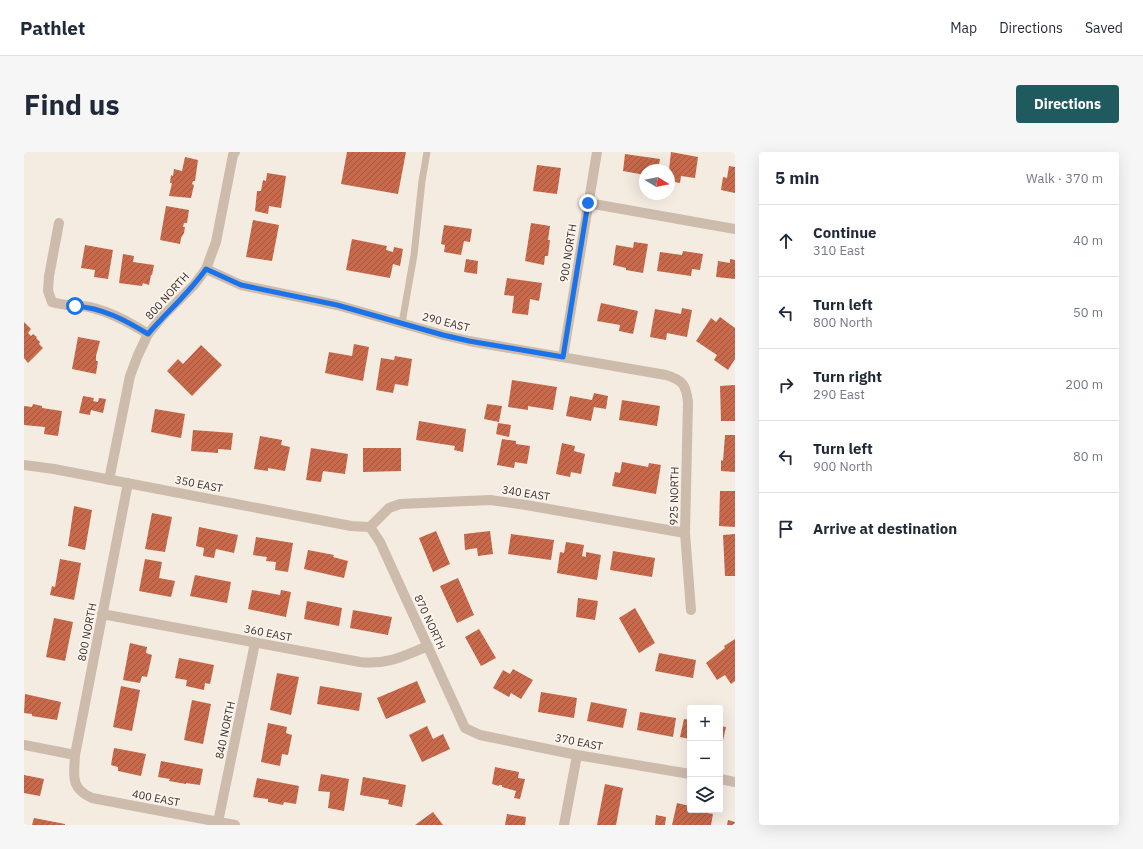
<!DOCTYPE html>
<html lang="en">
<head>
<meta charset="utf-8">
<style>
	body { margin:0; font-family:"IBM Plex Sans",sans-serif; background:#f6f6f7; color:#1f2937 }
	.controls { position:absolute; right:12px; bottom:12px; display:grid; overflow:hidden; border-radius:4px; box-shadow:0 4px 16px #0002 }
	.controls button { width:36px; height:36px; display:grid; place-items:center; padding:0; border:0; border-bottom:1px solid #e0e1e3; background:#fff; color:#1f2937; font:20px sans-serif }
	.compass { position:absolute; left:615px; top:12px; width:36px; height:36px; border-radius:50%; background:#fff; box-shadow:0 4px 16px #0002; rotate:100deg }
	.stop { position:absolute; width:12px; height:12px; margin:-9px; border:3px solid #1a73e8; border-radius:50%; background:#fff }
	.stop.end { background:#1a73e8; border-color:#fff; box-shadow:0 1px 4px #0008 }
	.list { margin:0; padding:0; list-style:none }
	h2 { display:flex; justify-content:space-between; align-items:center; height:52px; margin:0; padding:0 16px; font-size:17px }
	h2 small { font-size:13px; font-weight:400; color:#747a83 }
	.list li { display:grid; grid-template-columns:26px 1fr auto; gap:12px; align-items:center; box-sizing:border-box; height:72px; padding:0 16px; border-top:1px solid #e0e1e3 }
	.list b { display:block; font-size:15px; white-space:nowrap }
	.list p { margin:0; font-size:13px; white-space:nowrap; color:#747a83 }
	.list em { font-size:13px; font-style:normal; color:#747a83 }
	.icon { flex:none; width:22px; height:22px; fill:none; stroke:currentColor; stroke-width:2; stroke-linecap:round; stroke-linejoin:round }
	.map { position:relative; flex:none; width:711px; height:673px; overflow:hidden; border-radius:4px }
	header { display:flex; align-items:center; gap:24px; box-sizing:border-box; height:56px; padding:0 20px; background:#fff; border-bottom:1px solid #e0e1e3 }
	header strong { font-size:19px }
	nav { display:flex; gap:22px; margin-inline-start:auto; font-size:14px }
	.intro { display:flex; align-items:center; justify-content:space-between; box-sizing:border-box; height:96px; padding:0 24px }
	h1 { margin:0; font-size:28px }
	.button { padding:10px 18px; border-radius:4px; background:#1f5a5e; color:#fff; font-size:14px; font-weight:700 }
	main { display:flex; gap:24px; padding:0 24px }
	aside { flex:1; background:#fff; border-radius:4px; box-shadow:0 4px 16px #0002 }
	.map>svg:first-child { display:block }
	.building { fill:url(#building-hatch) }
	.lines { fill:none; stroke-linecap:round; stroke-linejoin:round }
	.service { stroke:#cdbbac; stroke-width:7 }
	.minor { stroke:#cdbbac; stroke-width:10 }
	.route { stroke:#1a73e8; stroke-width:5 }
	.labels { text-anchor:middle; dominant-baseline:central; stroke-width:3.5; stroke-linejoin:round; paint-order:stroke }
	.street-label { font-size:11px; fill:#3b302b; stroke:#fbf5ee }
</style>
</head>
<body>
<header>
<strong>Pathlet</strong>
<nav><a>Map</a><a>Directions</a><a>Saved</a></nav>
</header>
<div class="intro"><h1>Find us</h1><a class="button">Directions</a></div>
<main>
<div class="map">
<svg width="711" height="673" viewBox="0 0 711 673">
	<defs>
		<pattern id="building-hatch" width="6" height="6" patternUnits="userSpaceOnUse"><rect width="6" height="6" fill="#c8694b"/><path d="M-1 1l2-2M0 6l6-6M5 7l2-2" fill="none" stroke="#a4573f"/></pattern>
	</defs>
	<rect width="100%" height="100%" fill="#f4ebe1"/>
	<path class="building" d="M323 0H382L374 42 317 32Z
		M647 0 674 5 671 26 657 24 656 31 645 29V18Z
		M601 2 636 7 634 18H621V23L599 19Z
		M161 5 174 8 171 29H169L168 32 170 33 167 46 145 44 148 31H146L147 23 149 24 150 17 158 19Z
		M513 13 537 16 533 42 509 39Z
		M705 14 711 15V41L697 38 699 25 703 26Z
		M243 21 262 24 257 56 245 54 244 62 231 59 233 39H237L239 28 242 29Z
		M142 54 165 58 163 71H160L159 75H161L160 81 157 86 156 92 136 88Z
		M229 68 255 73 248 109 222 105Z
		M507 71 526 74 524 88H526L524 104H521L520 113 501 109Z
		M420 73 448 77 446 90 440 89 437 103 420 100 421 93 417 92Z
		M328 87 363 94 362 98 369 100 370 95 379 97 376 114 369 112 366 126 322 118Z
		M610 90 624 92 619 121 602 118V116L589 113 592 93 609 96Z
		M61 93 89 98 84 127 70 125 71 118 57 116Z
		M659 99 679 102 676 118 668 117 667 124 633 119 636 100 658 103Z
		M99 102 110 104 109 110 130 113 128 123H127L125 133 119 131 118 134 95 131Z
		M442 107 454 109 453 122 440 120Z
		M706 107 711 108V127L692 125 694 109 706 111Z
		M483 126 518 131 515 149 506 147 504 163 488 161 490 144 480 143Z
		M577 151 614 159 609 182 595 179 596 173 573 169Z
		M658 156 668 158 663 185 643 181 642 188 626 185 631 157 657 162Z
		M696 165 711 176V207L704 218 690 208 693 203 672 189 687 166 692 170Z
		M0 170 7 177 4 181 7 184 9 182 13 185 12 186 16 190 15 192 19 196 4 211 0 206Z
		M54 185 76 189 72 204V209H74L72 222 48 217Z
		M330 192 345 195 339 229 301 221 305 200 328 204Z
		M177 193 198 213 168 244 143 219 154 207 159 212Z
		M371 204 388 207 384 234 371 232 369 241 352 238 357 206 370 208Z
		M488 228 533 235 529 258 504 254V258L484 255Z
		M711 233V269H697L696 234Z
		M570 241 584 244 582 257 570 255 567 269 542 264 546 244 568 248Z
		M59 244 70 246 69 249 74 250 75 246 82 247 79 261 67 258 66 263 55 261Z
		M598 248 636 254 633 274 595 268Z
		M9 252 18 254V256L38 259 34 284 20 282 21 275 0 273V254L8 255Z
		M463 252 478 254 475 270 460 267Z
		M131 257 161 262 157 286 127 280Z
		M395 269 442 277 439 300 430 298 431 294 392 288Z
		M474 271 487 273 485 285 472 282Z
		M169 278 209 281 207 298 194 297V301L167 299Z
		M701 283H711V320L697 319V308L699 309Z
		M236 284 258 288 257 293 266 295 261 319 244 316V319L230 317Z
		M478 287 492 289V292L506 294 503 312 491 310 490 316 473 313Z
		M538 291 551 294 550 299 561 302 557 322 547 320 546 325 532 322Z
		M287 296 324 302 321 322 299 319 297 330 282 328Z
		M339 296H377V319L339 320Z
		M598 310 624 315 625 311 637 313 632 342 588 334 591 320 596 321Z
		M696 339H711V375L695 374Z
		M50 354 68 358 61 398 44 394Z
		M128 361 148 365 141 400 121 397Z
		M175 375 214 383 210 401 192 397 190 406 179 404 180 396 172 394Z
		M412 379 426 412 409 420 395 386Z
		M466 379 469 402 454 404 453 396 441 398 440 382Z
		M487 382 530 388 527 408 484 402Z
		M711 382V424H701L699 383Z
		M232 385 269 391 264 420 251 418 252 410 242 409 243 405 229 403Z
		M542 390 560 393 558 404 562 405V400L577 403 573 428 533 421 536 400 540 401Z
		M284 398 310 403 309 405 324 409 320 426 280 417Z
		M589 399 631 406 628 425 586 418Z
		M36 407 57 411 50 448 26 443 28 434 31 435Z
		M121 407 138 410 135 426 151 429 147 445 115 439Z
		M171 423 207 430 203 451 166 444Z
		M434 426 450 463 433 471 416 434Z
		M228 438 256 443 257 438 267 440 262 465 224 457Z
		M554 446 574 449 571 468 552 465Z
		M283 449 318 456 315 474 280 467Z
		M611 456 631 491 615 501 595 466Z
		M329 458 368 465 364 483 326 476Z
		M30 466 49 470 41 509 22 505Z
		M455 477 472 506 457 514 441 485Z
		M711 487V529L707 532 701 523 693 528 682 511 701 496 700 494Z
		M106 491 123 495 122 501 128 503 123 525 118 524 116 531 99 528Z
		M635 501 672 508 669 526 631 519Z
		M155 506 190 513 186 532 181 531 180 538 162 534 163 528 151 526Z
		M489 517 509 528 497 547 487 541 485 545 469 536 479 518 486 522Z
		M253 521 275 525 267 563 246 558Z
		M393 529 402 550 362 567 353 546Z
		M97 534 116 538 108 579 89 575Z
		M296 534 338 541 335 559 293 552Z
		M517 540 553 546 550 566 514 560Z
		M1 542 37 550 33 568 8 564V562L0 561Z
		M168 548 187 552 179 592 160 588Z
		M567 550 603 557 599 576 563 569Z
		M616 560 652 566 649 585 613 578Z
		M660 567 666 568V587L656 585Z
		M244 571 263 575 262 581 268 583 264 603 258 602 256 614 237 610Z
		M403 574 409 587 419 582 426 597 398 610 385 583Z
		M696 574 702 575 698 593H696Z
		M90 596 122 602 117 624 94 619V615L87 613Z
		M137 609 179 617 176 633 162 631V632L145 629 146 627 134 625Z
		M471 615 495 620 494 626 501 627 496 647 490 646 492 639 478 635V633H475V634L468 632Z
		M297 622 325 627 320 659 304 656 306 640 294 639Z
		M0 623 20 627 16 644 0 641Z
		M339 625 382 633 378 655 364 652 365 648 336 643Z
		M233 626 275 634 272 652 260 650 259 653 244 650V647L229 645Z
		M581 632 599 636 592 673H573Z
		M653 651 666 654V658L689 662 687 673H648Z
		M409 660 419 673H391Z
		M483 662 502 665 501 673H481Z
		M632 663 642 665 641 673H631Z
		M10 666 41 672V673H8Z
		M704 668 711 670V673H703Z"/>
	<g class="lines">
		<path class="service" d="M378 171 390 103 398 29 403 0"/>
		<path class="minor" d="M564 51 711 77
			M35 71 25 124 24 139 28 150C40 154 52 153 65 155 87 160 105 170 124 182
			M182 117 217 133 313 153 419 183 445 189 642 223C659 228 662 233 664 250L661 381 667 458
			M539 205 573 0
			M0 313 30 317 327 374 346 375
			M85 328 106 224 114 203 124 182 138 165 170 133 182 117 192 90 209 3 211 0
			M104 331 51 603C50 624 46 636 68 646L211 673
			M346 375 356 390 441 576 456 583 553 603 666 622
			M346 375 365 356 376 352 466 348 502 353 661 381
			M78 462 336 510C364 513 379 504 404 494
			M0 593 51 603
			M696 627 711 630
			M194 670 231 491
			M540 673 553 603"/>
	</g>
	<g class="lines">
		<path class="route" d="M51 154C79 156 101 168 124 182 143 160 165 141 182 117L217 133 313 153 419 183 445 189 539 205 564 51"/>
	</g>
	<g class="labels">
		<g class="street-label">
			<text transform="translate(544 101) rotate(-81)">900 NORTH</text>
			<text transform="translate(143 144) rotate(-48)">800 NORTH</text>
			<text transform="translate(422 170) rotate(14)">290 EAST</text>
			<text transform="translate(175 332) rotate(11)">350 EAST</text>
			<text transform="translate(502 341) rotate(9)">340 EAST</text>
			<text transform="translate(650 344) rotate(-89)">925 NORTH</text>
			<text transform="translate(406 470) rotate(65)">870 NORTH</text>
			<text transform="translate(63 480) rotate(-79)">800 NORTH</text>
			<text transform="translate(244 481) rotate(11)">360 EAST</text>
			<text transform="translate(201 578) rotate(-78)">840 NORTH</text>
			<text transform="translate(555 590) rotate(11)">370 EAST</text>
			<text transform="translate(132 646) rotate(11)">400 EAST</text>
		</g>
	</g>
</svg>
<div class="controls">
<button>+</button>
<button>−</button>
<button><svg class="icon" aria-label="layers" viewBox="0 0 24 24"><path d="M12 4l9 5-9 5-9-5zM3 14l9 5 9-5"/></svg></button>
</div>
<svg class="compass" viewBox="-18 -18 36 36"><path d="M0-13l5 13h-10z" fill="#e53935"/><path d="M0 13l5-13h-10z" fill="#747a83"/></svg>
<div class="stop" style="left:51px;top:154px"></div>
<div class="stop end" style="left:564px;top:51px"></div>
</div>
<aside>
<h2>5 min<small>Walk · 370 m</small></h2>
<ul class="list">
<li><svg class="icon" aria-label="ahead" viewBox="0 0 24 24"><path d="M12 20V5M6 11l6-6 6 6"/></svg><div><b>Continue</b><p>310 East</p></div><em>40 m</em></li>
<li><svg class="icon" aria-label="left" viewBox="0 0 24 24"><path d="M17 20v-9H6M10 6l-5 5 5 5"/></svg><div><b>Turn left</b><p>800 North</p></div><em>50 m</em></li>
<li><svg class="icon" aria-label="right" viewBox="0 0 24 24"><path d="M7 20v-9h11M14 6l5 5-5 5"/></svg><div><b>Turn right</b><p>290 East</p></div><em>200 m</em></li>
<li><svg class="icon" aria-label="left" viewBox="0 0 24 24"><path d="M17 20v-9H6M10 6l-5 5 5 5"/></svg><div><b>Turn left</b><p>900 North</p></div><em>80 m</em></li>
<li><svg class="icon" aria-label="arrive" viewBox="0 0 24 24"><path d="M6 21V4h12l-3 4 3 4H6"/></svg><div><b>Arrive at destination</b></div></li>
</ul>
</aside>
</main>
</body>
</html>
